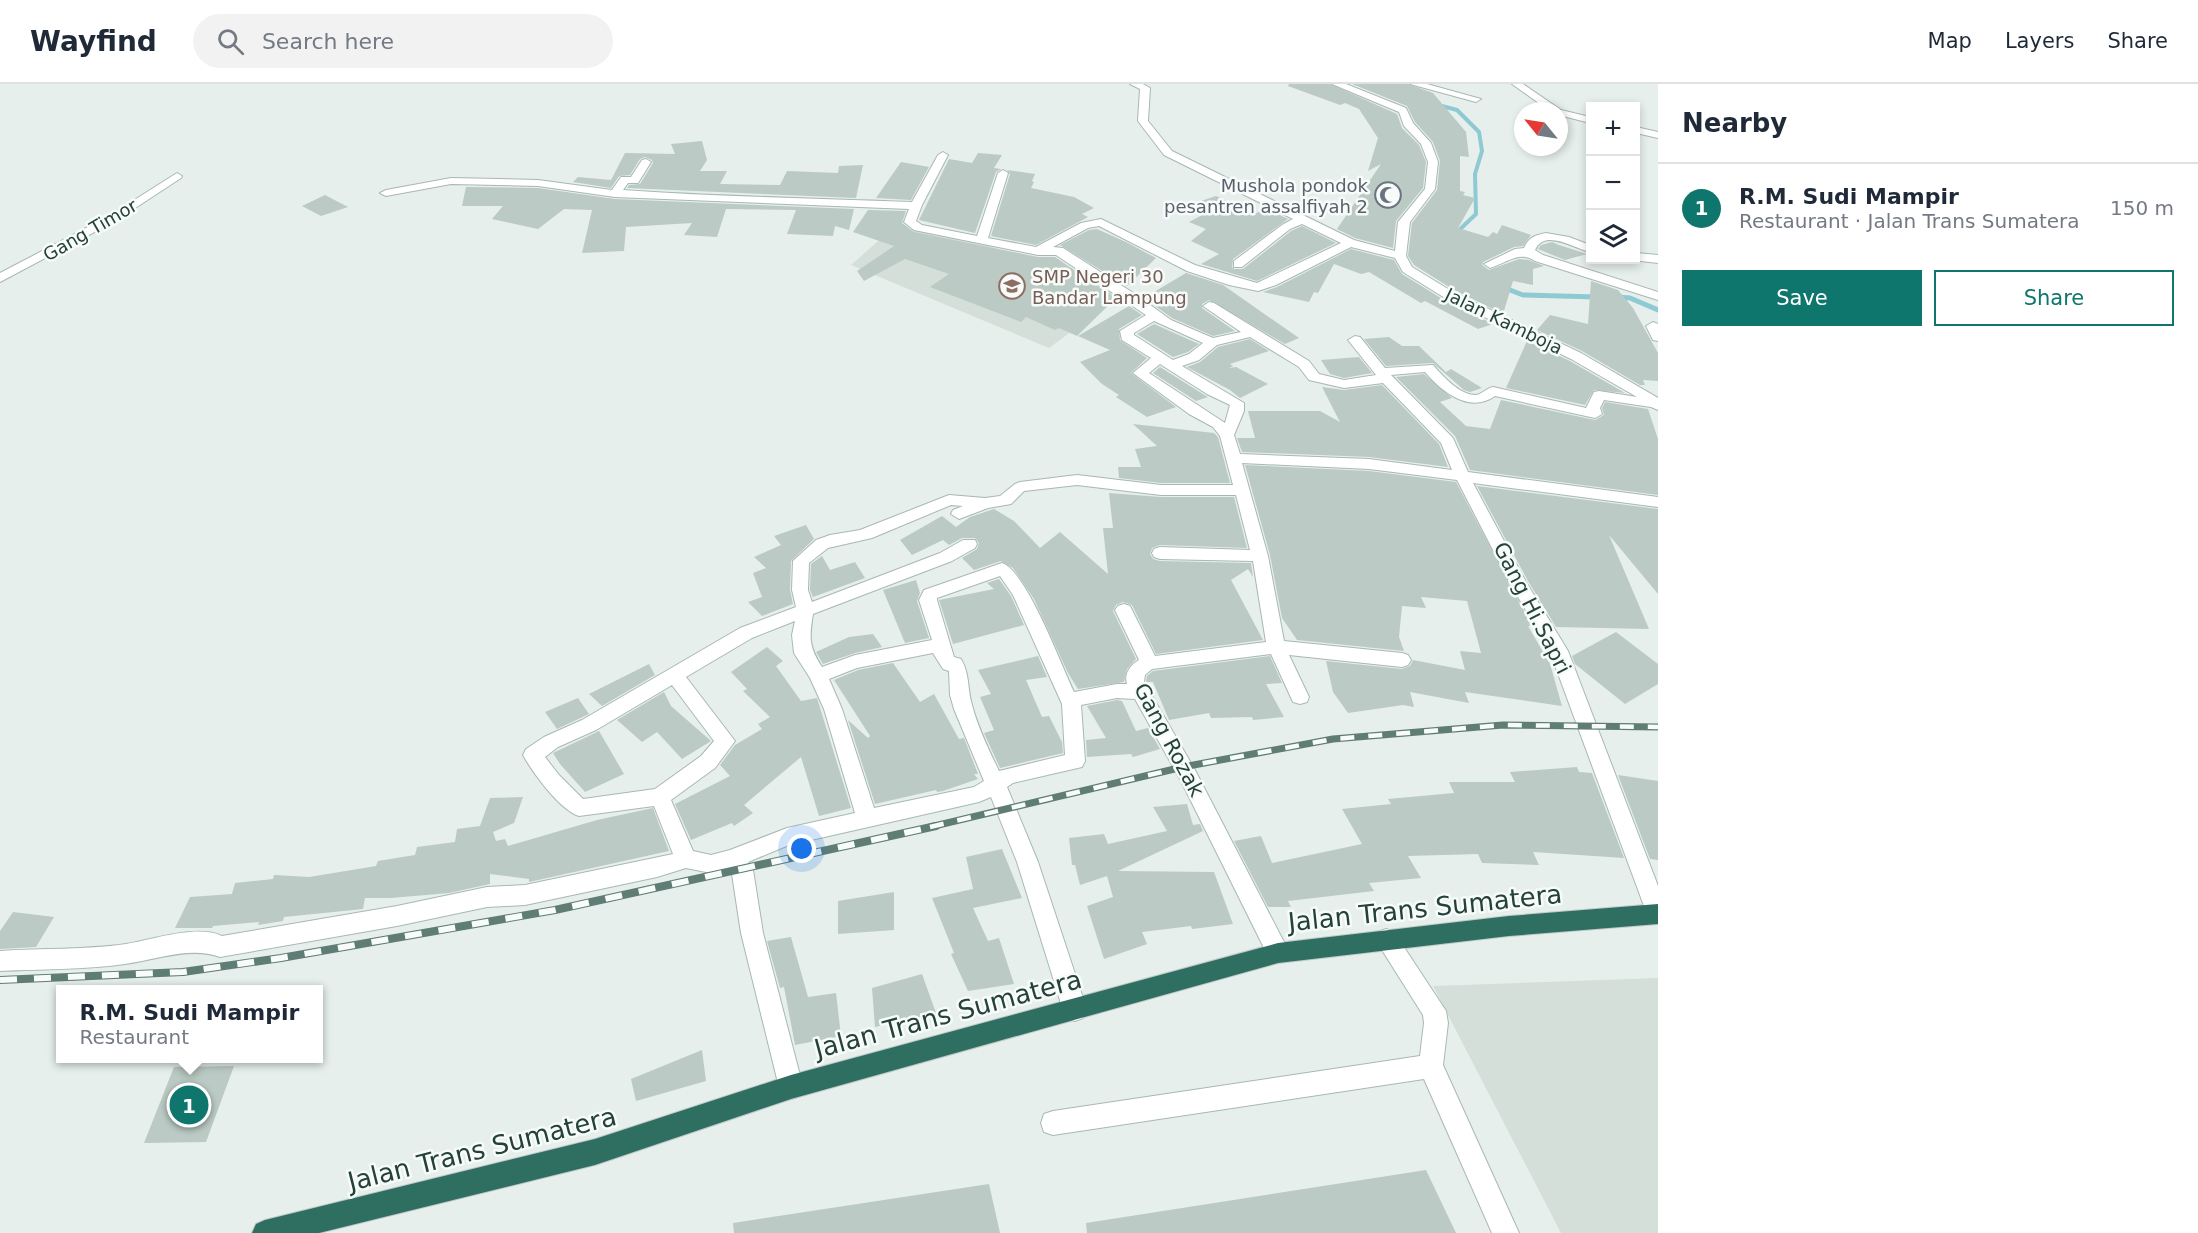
<!DOCTYPE html>
<html lang="en">
<head>
<meta charset="utf-8">
<style>
	body { margin:0; font-family:"DejaVu Sans",sans-serif; background:#f2f2f3; color:#1f2937 }
	.controls { position:absolute; right:18px; top:18px; display:grid; overflow:hidden; border-radius:0px; box-shadow:0 3px 9px #0003 }
	.controls button { width:54px; height:54px; display:grid; place-items:center; padding:0; border:0; border-bottom:2px solid #e0e1e3; background:#fff; color:#1f2937; font:30px sans-serif }
	.compass { position:absolute; left:1514px; top:18px; width:54px; height:54px; border-radius:50%; background:#fff; box-shadow:0 3px 9px #0003; rotate:300deg }
	.you { position:absolute; left:802px; top:765px; width:21px; height:21px; margin:-15px; border:4px solid #fff; border-radius:50%; background:#1a73e8; box-shadow:0 0 0 9px #1a73e833 }
	.badge { display:grid; place-items:center; width:39px; height:39px; border-radius:50%; background:#0f766e; color:#fff; font-size:20px; font-weight:700 }
	.pin { position:absolute; translate:-50% -50%; border:3px solid #fff; box-shadow:0 2px 6px #0006 }
	.popup { position:absolute; left:56px; top:901px; width:267px; height:78px; box-sizing:border-box; display:grid; place-content:center; border-radius:0px; background:#fff; filter:drop-shadow(0 2px 4px #0005); font-size:20px; white-space:nowrap; color:#747a83 }
	.popup b { font-size:22px; color:#1f2937 }
	.popup::after { content:''; position:absolute; left:50%; top:100%; margin-left:-12px; border:12px solid transparent; border-top-color:#fff }
	.list { margin:0; padding:0; list-style:none }
	h2 { display:flex; justify-content:space-between; align-items:center; height:78px; margin:0; padding:0 24px; font-size:26px }
	h2 small { font-size:20px; font-weight:400; color:#747a83 }
	.list li { display:grid; grid-template-columns:39px 1fr auto; gap:18px; align-items:center; box-sizing:border-box; height:90px; padding:0 24px; border-top:2px solid #e0e1e3 }
	.list b { display:block; font-size:22px; white-space:nowrap }
	.list p { margin:0; font-size:20px; white-space:nowrap; color:#747a83 }
	.list em { font-size:20px; font-style:normal; color:#747a83 }
	.actions { display:flex; gap:12px; padding:18px 24px }
	.actions a { flex:1; padding:14px 0; border:2px solid #0f766e; border-radius:0px; text-align:center; font-size:21px; color:#0f766e }
	.actions .main { background:#0f766e; color:#fff }
	.icon { flex:none; width:33px; height:33px; fill:none; stroke:currentColor; stroke-width:2; stroke-linecap:round; stroke-linejoin:round }
	.map { position:relative; flex:none; width:1658px; height:1149px; overflow:hidden }
	header { display:flex; align-items:center; gap:36px; box-sizing:border-box; height:84px; padding:0 30px; background:#fff; border-bottom:2px solid #e0e1e3 }
	header strong { font-size:28px }
	nav { display:flex; gap:33px; margin-inline-start:auto; font-size:21px }
	.search { width:420px; height:54px; background:#f2f2f3; display:flex; align-items:center; gap:15px; box-sizing:border-box; padding:0 21px; border-radius:33px; color:#747a83; font-size:22px }
	main { display:flex }
	aside { flex:1; background:#fff }
	.map>svg:first-child { display:block }
	.built { fill:#d4dfda }
	.lines { fill:none; stroke-linecap:round; stroke-linejoin:round }
	.stream-far1 { stroke:#8ec9d4; stroke-width:4 }
	.stream { stroke:#8ec9d4; stroke-width:5 }
	.building { fill:#bbcac4 }
	.minor-casing { stroke:#a8b8b2; stroke-width:2 }
	.highway-casing { stroke:#c2cac8; stroke-width:2 }
	.minor { fill:#fff; fill-rule:evenodd }
	.highway { fill:#2f6f62; fill-rule:evenodd }
	.rail-far1-casing { stroke:#5f7d75; stroke-width:7 }
	.rail-casing { stroke:#5f7d75; stroke-width:8 }
	.rail-far1 { stroke:#f7fbf9; stroke-width:4.5; stroke-dasharray:14; stroke-linecap:butt }
	.rail { stroke:#f7fbf9; stroke-width:6; stroke-dasharray:17; stroke-linecap:butt }
	.labels { text-anchor:middle; dominant-baseline:central; stroke-width:5; stroke-linejoin:round; paint-order:stroke }
	.far-worship-label { font-size:18px; fill:#5b616d; stroke:#f7fbf9; text-anchor:end }
	.far-street-label { font-size:18px; fill:#24423a; stroke:#f7fbf9 }
	.far-education-label { font-size:18px; fill:#785e54; stroke:#f7fbf9; text-anchor:start }
	.street-label { font-size:21px; fill:#24423a; stroke:#f7fbf9 }
	.near-street-label { font-size:26px; fill:#24423a; stroke:#f7fbf9 }
</style>
</head>
<body>
<header>
<strong>Wayfind</strong>
<div class="search"><svg class="icon" aria-label="search" viewBox="0 0 24 24"><circle cx="10" cy="10" r="6"/><path d="M15 15l6 6"/></svg>Search here</div>
<nav><a>Map</a><a>Layers</a><a>Share</a></nav>
</header>
<main>
<div class="map">
<svg width="1658" height="1149" viewBox="0 0 1658 1149">
	<rect width="100%" height="100%" fill="#e6efeb"/>
	<path class="built" d="M894 143 980 159 1053 183 1100 202 1119 212 1049 264 851 181Z
		M1658 894V1149H1561L1433 902Z"/>
	<g class="lines">
		<path class="stream-far1" d="M1438 21 1457 26 1479 48 1482 67 1475 90 1476 130 1455 150"/>
		<path class="stream" d="M1502 203 1523 211 1597 213
			M1617 213 1630 214 1658 226"/>
	</g>
	<path class="building" d="M1289 0H1330L1397 30 1402 44 1419 61 1426 78 1423 104 1396 137 1393 164 1355 154 1337 145 1381 80 1368 87 1378 54 1359 25 1345 19 1340 21 1288 2Z
		M1352 0H1408L1433 9 1466 48 1469 73 1460 72V107L1465 108 1463 111 1475 114 1458 144 1488 153 1493 148 1497 150 1502 141 1531 151 1523 162 1514 163 1483 178 1482 181 1489 186 1519 175 1529 176 1544 182 1533 185V201L1513 197 1503 230 1454 206 1414 181 1408 172 1412 139 1437 106 1440 77 1433 58 1415 38 1407 22Z
		M702 57 707 76 700 87H727L720 100 780 101 787 87 838 89 839 82 863 81 856 114 627 104 629 101 640 100 653 79 652 76 645 73 640 75 630 91 619 92 611 104 573 98 578 93 611 96 625 69 675 70 671 60Z
		M978 69 1002 71 994 84 1001 85 996 88 975 149 919 136 949 75 972 79Z
		M901 78 929 83 911 116 876 114Z
		M1007 86 1035 90 1032 97 1034 98 1031 104 1074 113 1094 124 1082 130 1088 133 1036 161 991 152 1010 90Z
		M466 103 538 104 615 115 854 125 849 146 835 142 833 152 787 150 796 126 726 125 717 153 684 151 692 139 626 143 624 167 582 169 592 126 564 125 538 145 492 135 503 122H462Z
		M325 111 348 123 321 132 302 122Z
		M1216 112 1254 130 1267 125 1288 135 1233 175 1232 183 1234 185H1243L1291 147 1302 142 1336 159 1257 197 1201 180 1219 170 1191 157 1206 145 1189 138 1208 128 1192 120Z
		M868 126 906 127 902 139 914 148 1038 173H1055L1116 214 1077 252 1059 244 1055 246 1026 233 1021 238 930 203 949 190 905 175 864 197 857 187 894 162 853 148Z
		M1097 145 1126 158 1156 174 1127 202 1060 161 1089 146Z
		M1552 158 1559 161 1587 170 1565 176 1538 165 1541 161Z
		M1351 165 1394 176 1402 190 1444 216 1493 240 1478 245 1425 217 1421 219 1369 188 1361 190 1334 180 1318 209 1314 208 1309 218 1263 208 1277 203Z
		M1186 189 1223 201 1299 254 1285 260 1209 216 1202 220V224L1235 247 1213 252 1172 234 1144 214Z
		M1591 197 1618 206 1633 224 1658 269V297L1643 296 1645 301H1640L1582 267 1537 246 1550 231 1588 240Z
		M1129 222 1142 231 1119 245 1120 256 1147 274 1131 289 1176 323 1147 333 1116 313 1119 311 1102 300 1080 278 1110 266 1078 252Z
		M1154 240 1199 260 1188 268 1173 273 1137 250Z
		M1389 253 1402 262H1419L1446 288 1451 285 1482 304 1470 308 1464 306 1433 279 1386 282 1364 255Z
		M1250 255 1269 267 1230 280 1233 282 1229 284 1236 283 1268 300 1240 314 1230 306 1187 283 1200 278 1218 263Z
		M1527 257 1570 277 1625 309 1594 306 1585 321 1506 304Z
		M1359 273 1372 289 1344 294 1330 290 1321 276Z
		M1160 283 1206 312 1208 313 1196 317 1153 289Z
		M1424 290 1452 314 1440 318 1466 342 1490 345 1501 316 1595 336 1604 331 1602 324 1605 318 1648 325 1658 355V411L1470 386 1455 352 1396 293Z
		M1382 301 1439 360 1448 383 1369 373 1242 368 1237 354H1255L1248 327H1320L1340 338 1322 303 1344 306Z
		M1133 340 1214 349 1218 353 1230 399H1161L1119 394 1118 383H1141L1135 365 1157 362Z
		M1245 381 1369 387 1456 398 1532 542H1528L1550 580 1562 622 1465 608 1469 619 1410 608 1414 623 1403 621 1348 629 1333 608 1326 577 1402 585 1410 582 1413 576 1465 586 1460 567 1481 569 1467 517 1421 513 1426 524 1402 522 1399 553 1404 567 1297 556 1282 534 1270 471Z
		M1477 402 1658 425V510L1609 451 1649 545 1556 543 1528 497Z
		M1109 409 1161 413H1234L1247 464 1160 461 1152 464 1150 470 1153 475 1160 477 1251 479 1253 493 1248 485 1231 496 1263 556 1156 570 1132 521 1123 518 1116 521 1113 527 1136 575 1127 585 1124 598 1078 605 1068 589 1034 515 1013 484 1001 477 974 486 962 474 977 465 979 459 975 454H962L949 461 943 456 912 471 900 456 942 432 956 443 970 433 994 425 1014 437 1040 464 1060 448 1108 490 1103 444H1113Z
		M806 441 814 455 791 477 790 506 793 520 762 532 748 518 762 513 753 489 766 484 754 473 781 461 774 452Z
		M822 472 830 486 855 478 865 494 813 513 810 506 811 480Z
		M999 495 1011 512 1024 541 953 560 939 516 994 505 987 499Z
		M916 496 920 509 917 517 929 554 905 559 883 506Z
		M1616 548 1658 580V600L1625 620 1575 580 1572 572Z
		M873 550 882 563 855 569 823 580 816 568 849 553Z
		M767 563 783 577 776 582 801 617 817 614 851 724 819 732 801 673 744 721 753 729 734 742 732 739 691 756 675 720 730 692 720 681 735 661 762 645 758 640 770 633 743 607 747 605 731 588Z
		M1038 572 1047 593 1026 596 1042 633 1049 632 1062 658 1063 669 1000 684 984 649 994 646 980 613 991 610 978 586Z
		M1270 572 1282 599 1266 600 1284 633 1253 636 1252 633 1211 634 1209 629 1169 636 1153 598H1146L1147 592 1153 587Z
		M893 579 920 618 934 610 959 655 964 654 978 690H974L978 695 943 707 937 708 936 706 875 720 848 636 868 654 870 652 834 596 858 586Z
		M649 580 655 591 602 622 589 610Z
		M664 608 671 622 711 657 682 675 657 648 642 658 617 636Z
		M578 614 589 630 557 645 545 628Z
		M1117 616 1122 617 1136 647 1148 644 1160 665 1133 673 1131 670 1087 673 1086 656 1106 654 1087 622Z
		M599 647 624 690 585 708 560 680 553 669Z
		M1577 683 1579 688 1592 689 1624 774 1533 768 1539 781 1482 779 1478 770 1408 772 1421 794 1369 799 1374 807 1288 817 1291 823H1268L1234 757 1261 752 1272 779 1362 760 1342 725 1391 720 1388 715 1454 709 1449 698H1515L1510 688Z
		M1618 691 1658 697V776L1650 775Z
		M523 713 514 739 493 748 496 757 505 755 508 762 597 736 653 724 669 767 529 798V795L490 790V800L449 809 391 814H365L363 825 284 833 283 837 258 841 259 838 213 842 212 844H175L190 813 232 810 235 799 273 795 274 791 309 793 376 782 378 777 415 771 417 763 455 758 457 745 480 742 490 714Z
		M1187 720 1193 741 1200 740 1203 747 1118 787 1214 788 1233 840 1192 845 1191 842 1142 848 1147 860 1104 875 1087 822 1113 813 1107 792 1080 801 1075 781H1072L1069 754 1104 750 1108 760 1167 747 1153 723Z
		M1002 765 1022 814 973 824 988 857 999 854 1014 900 968 907 951 870 954 869 932 814 973 805 966 773Z
		M894 808V846L838 850V817Z
		M13 828 54 833 36 863 0 865V847Z
		M791 853 808 913 836 909 841 952 795 961 784 903 780 904 767 857Z
		M922 890 936 929 875 943 872 904Z
		M702 966 706 997 636 1017 631 995Z
		M234 982 206 1058 144 1059 174 983Z
		M1426 1086 1456 1149H1087L1086 1139Z
		M989 1100 1000 1149H734L733 1139Z"/>
	<g class="lines">
		<g class="minor-casing">
			<path id="minor" d="M1130 0H1143L1150 4 1148 37 1172 67 1354 156 1395 167 1398 138 1425 105 1428 78 1421 60 1404 42 1399 28 1332 0H1346L1406 24 1413 39 1431 59 1438 78 1435 105 1410 138 1406 172 1412 183 1453 208 1581 269 1658 314V326L1651 323 1604 316 1600 324 1602 330 1595 334 1495 312C1470 330 1442 308 1425 288L1391 291 1453 354 1468 388 1658 413V423L1473 399 1526 498 1568 567 1658 802V840L1650 837 1647 830 1550 568 1510 499 1457 396 1369 385 1242 379 1268 472 1284 557 1402 569 1408 571 1411 576 1408 581 1402 583 1289 571 1309 613 1307 618 1300 620 1293 618 1271 570 1152 585 1145 591 1144 598 1195 686 1286 862 1289 869 1286 876 1278 879 1270 876 1181 697 1135 615 1117 614 1081 621 1085 677 1082 683 1013 699 1007 703 1038 778 1087 926 1083 934 1075 937 1067 934 1063 926 1017 778 991 713 979 718 789 761 748 778 753 786 763 849 803 1003 800 1012 791 1015 782 1012 779 1003 741 849 732 790 728 785 711 789 686 784 657 793 525 821 487 823 397 842 220 873C190 862 156 876 125 880 84 886 41 885 0 887V867C41 864 85 866 126 860 152 856 197 840 222 852L397 822 487 803 525 801 673 770 654 722 579 732C560 726 533 689 523 671L526 665 544 653 582 636 740 544 796 523 792 506 793 477 816 456 830 451 860 446 949 411 985 414 1000 412 1015 400 1020 398 1077 391 1161 401H1233L1220 352 1213 343 1189 330 1133 289 1151 274 1122 256 1120 247 1146 231 1056 171H1038L914 146 904 138 909 125 615 113 538 102 451 100 386 112 380 109 386 106 451 94 538 96 612 106 621 93H631L642 76 646 75 651 78 638 99H628L623 106C719 113 816 114 912 118L938 71 943 68 948 71 922 121 916 137 922 141 977 152 998 89 1003 86 1008 89 988 154 1036 163 1081 139 1101 135 1195 181 1257 199 1341 159 1302 140 1290 145 1242 183H1234V177L1282 141 1293 135 1164 71 1138 37 1140 5ZM1099 142 1187 187 1229 201 1258 207 1276 201 1351 163 1395 174 1403 188 1445 214 1571 275 1637 313 1599 307 1594 308 1586 324 1493 303C1487 304 1482 310 1476 311 1459 311 1443 292 1433 281L1385 284 1360 253 1355 252 1348 256 1376 291 1344 296 1319 290 1309 277 1214 219 1209 218 1203 222 1241 248 1213 254 1171 236 1138 212 1063 164 1053 163 1088 144ZM1154 237 1203 259 1189 270 1173 276 1134 251V249ZM1250 253 1299 283 1309 296 1344 304 1383 299 1441 359 1452 386 1369 375 1240 370 1234 351 1244 327V319L1182 282 1199 276 1217 261ZM1160 280 1207 310 1230 321 1225 339 1149 289ZM1077 401 1161 411H1236L1250 466 1160 463 1154 465 1152 469 1154 473 1160 475 1253 477 1266 558 1155 572 1130 522 1124 520 1118 522 1115 526 1139 576C1130 581 1124 590 1127 600H1117L1074 608C1062 583 1026 486 1002 479L924 506 919 516 932 556 855 571 822 583C809 563 809 554 813 530L952 477 975 464 977 460 975 456H963L940 469 812 518 808 506 809 479 828 464 872 454 951 421 963 422 953 426 951 430 959 435 988 424 1011 420 1024 407ZM1000 492 1013 511 1062 620 1065 671 999 687C989 666 978 644 972 621 967 604 970 590 961 575L954 573 937 516V514ZM795 537 792 551 794 569 810 594 824 625 855 729 787 744 730 766 711 771 693 767 671 716 715 684 735 657 686 593 752 554ZM933 569 943 585 949 587 950 611 954 625 984 697 974 703 874 724 842 625 829 595 857 584ZM672 601 714 657 701 672 655 705 583 715 559 691 545 673 558 663 596 646Z
				M1410 0H1427L1481 15 1476 18Z
				M1512 0H1523L1561 26 1590 33V39L1559 31V27H1550Z
				M1636 43 1658 48V54L1636 49Z
				M177 89 182 92 181 94 117 136 0 198V189L109 132Z
				M1546 149 1569 153 1590 161V168C1575 165 1545 144 1535 166L1543 171 1658 208V216L1535 177C1520 166 1506 179 1490 184L1484 180 1515 165 1524 164C1529 153 1535 151 1546 149Z
				M1636 169 1658 171V179L1632 176H1636Z
				M1653 238 1658 240V257L1653 256 1646 242Z
				M1386 845 1394 848 1446 927 1448 939 1443 981 1519 1149H1492L1424 995 1053 1051 1044 1048 1041 1039 1044 1030 1053 1027 1420 972 1424 939 1423 931 1375 855 1378 848Z"/>
		</g>
		<g class="highway-casing">
			<path id="highway" d="M1658 820V840L1509 852 1278 879 791 1015 595 1081 319 1149H252L256 1140 265 1136 595 1055 791 991 1278 859 1509 832Z"/>
		</g>
		<use href="#minor" class="minor"/>
		<use href="#highway" class="highway"/>
		<g class="rail-far1-casing">
			<path id="rail-far1" d="M930 743 1183 683 1333 655 1503 641 1658 643"/>
		</g>
		<g class="rail-casing">
			<path id="rail" d="M0 896 183 888 281 874 555 826 936 742"/>
		</g>
		<use href="#rail-far1" class="rail-far1"/>
		<use href="#rail" class="rail"/>
	</g>
	<defs>
		<g id="mosque-ring" transform="scale(1.35)"><circle r="9.5" fill="#f7fbf9" stroke="#6b7280" stroke-width="1.5"/><path d="M3.5-4.9A6 6 0 1 0 3.5 4.9A5 5 0 1 1 3.5-4.9Z" fill="#6b7280"/></g>
		<g id="school-ring" transform="scale(1.35)"><circle r="9.5" fill="#f7fbf9" stroke="#8d6e63" stroke-width="1.5"/><path d="M0-5L7-2L0 1L-7-2ZM-4 1L0 2.5L4 1V4Q0 6-4 4Z" fill="#8d6e63"/></g>
	</defs>
	<g fill-rule="evenodd">
		<use href="#mosque-ring" x="1388" y="111"/>
		<use href="#school-ring" x="1012" y="202"/>
	</g>
	<g class="labels">
		<g class="far-worship-label">
			<text x="1368" y="101">Mushola pondok<tspan x="1368" dy="21">pesantren assalfiyah 2</tspan></text>
		</g>
		<g class="far-street-label">
			<text transform="translate(90 146) rotate(-30)">Gang Timor</text>
			<text transform="translate(1504 237) rotate(26)">Jalan Kamboja</text>
		</g>
		<g class="far-education-label">
			<text x="1032" y="192">SMP Negeri 30<tspan x="1032" dy="21">Bandar Lampung</tspan></text>
		</g>
		<g class="street-label">
			<text transform="translate(1532 524) rotate(63)">Gang Hi.Sapri</text>
			<text transform="translate(1169 656) rotate(62)">Gang Rozak</text>
		</g>
		<g class="near-street-label">
			<text transform="translate(1425 824) rotate(-6)">Jalan Trans Sumatera</text>
			<text transform="translate(948 930) rotate(-15)">Jalan Trans Sumatera</text>
			<text transform="translate(482 1065) rotate(-14)">Jalan Trans Sumatera</text>
		</g>
	</g>
</svg>
<div class="controls">
<button>+</button>
<button>−</button>
<button><svg class="icon" aria-label="layers" viewBox="0 0 24 24"><path d="M12 4l9 5-9 5-9-5zM3 14l9 5 9-5"/></svg></button>
</div>
<svg class="compass" viewBox="-18 -18 36 36"><path d="M0-13l5 13h-10z" fill="#e53935"/><path d="M0 13l5-13h-10z" fill="#747a83"/></svg>
<div class="you"></div>
<div class="pin badge" style="left:189px;top:1021px">1</div>
<div class="popup"><b>R.M. Sudi Mampir</b>Restaurant</div>
</div>
<aside>
<h2>Nearby<small></small></h2>
<ul class="list">
<li><span class="badge">1</span><div><b>R.M. Sudi Mampir</b><p>Restaurant · Jalan Trans Sumatera</p></div><em>150 m</em></li>
</ul>
<div class="actions"><a class="main">Save</a><a>Share</a></div>
</aside>
</main>
</body>
</html>
